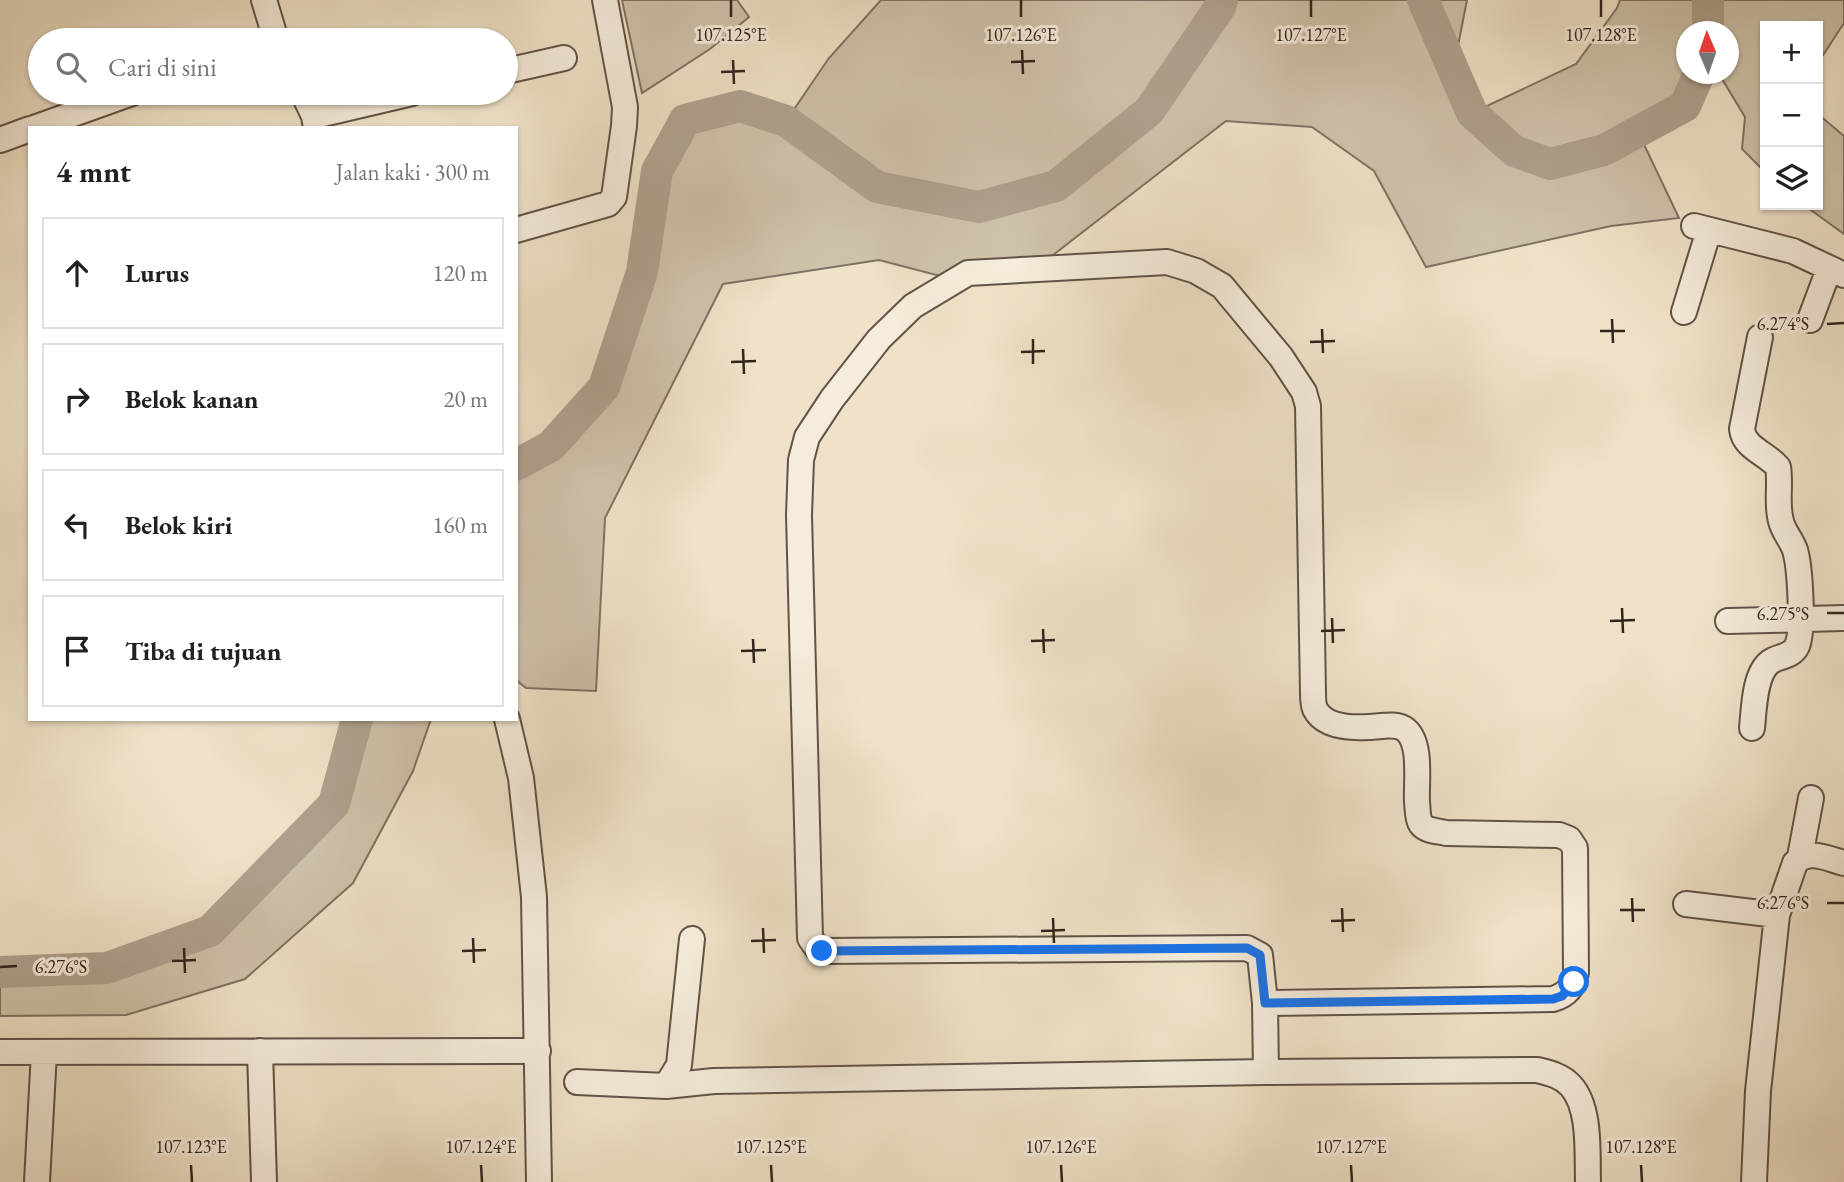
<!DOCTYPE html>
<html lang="id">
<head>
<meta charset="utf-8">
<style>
	body { margin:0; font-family:"EB Garamond",serif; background:#f6f6f6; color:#202124 }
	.controls { position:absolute; right:21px; top:21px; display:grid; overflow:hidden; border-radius:0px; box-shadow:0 2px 5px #0004 }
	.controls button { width:63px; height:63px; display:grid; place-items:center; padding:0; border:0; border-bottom:2px solid #e0e0e0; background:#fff; color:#202124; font:35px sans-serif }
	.compass { position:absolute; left:1676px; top:21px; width:63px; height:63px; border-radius:50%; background:#fff; box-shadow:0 2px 5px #0004; rotate:358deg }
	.stop { position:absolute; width:21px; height:21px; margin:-16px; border:5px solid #1a73e8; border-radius:50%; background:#fff }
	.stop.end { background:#1a73e8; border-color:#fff; box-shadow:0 2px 7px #0008 }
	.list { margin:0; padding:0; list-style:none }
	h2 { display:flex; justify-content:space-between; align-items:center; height:91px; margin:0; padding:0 28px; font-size:30px }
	h2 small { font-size:23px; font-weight:400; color:#757577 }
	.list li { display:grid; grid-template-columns:46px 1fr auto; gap:21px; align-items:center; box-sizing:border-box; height:112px; margin:0 14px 14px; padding:0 14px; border:2px solid #e0e0e0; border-radius:0px }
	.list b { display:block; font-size:26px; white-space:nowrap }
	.list em { font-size:23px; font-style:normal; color:#757577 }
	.icon { flex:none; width:38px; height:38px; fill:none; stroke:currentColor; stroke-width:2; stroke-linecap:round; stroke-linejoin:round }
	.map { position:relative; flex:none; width:1844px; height:1182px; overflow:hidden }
	.search { position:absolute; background:#fff; box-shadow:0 2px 5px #0004; left:28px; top:28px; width:490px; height:77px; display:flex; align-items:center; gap:18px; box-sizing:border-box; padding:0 24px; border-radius:38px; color:#757577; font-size:26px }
	.panel { position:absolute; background:#fff; box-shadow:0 2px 5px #0004; left:28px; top:126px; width:490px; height:595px; border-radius:0px }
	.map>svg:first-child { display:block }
	.green { fill:#cfc2ab; stroke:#807264; stroke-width:2 }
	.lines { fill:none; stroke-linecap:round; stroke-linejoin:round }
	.river { stroke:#afa18e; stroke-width:32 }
	.minor-casing { stroke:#615347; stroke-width:28 }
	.minor { stroke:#f5ecdb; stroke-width:24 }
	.route { stroke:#1a73e8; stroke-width:9 }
	.ticks { fill:none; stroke:#32231c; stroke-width:2.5 }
	.ticks-label { font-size:18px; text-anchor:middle; fill:#32231c; stroke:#f5ecdb; stroke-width:6; stroke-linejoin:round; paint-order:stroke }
</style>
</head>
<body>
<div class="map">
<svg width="1844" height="1182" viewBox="0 0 1844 1182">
	<rect width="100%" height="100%" fill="#efe2c8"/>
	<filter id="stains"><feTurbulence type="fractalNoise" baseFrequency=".00286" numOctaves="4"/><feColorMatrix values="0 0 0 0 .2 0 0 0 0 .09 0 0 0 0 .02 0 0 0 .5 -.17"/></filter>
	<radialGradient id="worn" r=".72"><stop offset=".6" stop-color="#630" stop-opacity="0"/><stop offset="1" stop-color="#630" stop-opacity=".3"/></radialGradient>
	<path class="green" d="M622 0H737L749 17 710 49 642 93Z
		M881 0H1467L1453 71 1472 113 1576 64 1617 8 1620 0H1844V23L1818 63V26H1765V172L1742 149 1745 117 1719 74H1728V32H1686V74H1699L1685 106 1638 132 1679 218 1611 226 1426 267 1374 171 1312 127 1226 121 1044 262 967 283 879 260 723 284 605 518 596 691 526 688 516 680V465L551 446 604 387 642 272 657 171 685 120 740 106 786 121 829 58Z
		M1818 114 1844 136V234L1804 205H1818Z
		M357 719H431L413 771 353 883 245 979 126 1015 0 1016V972L107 968 210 931 334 804Z"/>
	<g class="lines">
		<path class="river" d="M1423 0 1472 113 1514 151 1550 164 1604 150 1685 106 1699 74
			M1708 32V0
			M516 465 551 446 604 387 642 272 657 171 685 120 740 106 786 121 877 187 979 207 1056 186 1149 111 1220 7 1222 0
			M0 972 107 968 210 931 334 804 357 719"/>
		<g class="minor-casing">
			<path id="minor" d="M264 0 276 40
				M506 71 564 58
				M303 93 314 116 316 128
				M314 116 412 93
				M34 128 132 93
				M0 140 30 129
				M1694 226 1793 251 1844 275
				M516 230 608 204 614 197 624 126 625 107 605 0
				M1684 312 1709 230
				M1810 320 1829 269
				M1728 621 1844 618
				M507 719 521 778 534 897 539 1182
				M1752 728C1754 710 1754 674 1770 662 1778 656 1792 657 1797 646 1804 630 1800 567 1795 550 1791 539 1783 531 1781 521 1776 504 1781 484 1778 467 1766 453 1744 448 1742 429L1760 337
				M1800 857 1811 798
				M1686 904 1777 915
				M1265 1003 1553 999C1567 995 1574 986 1576 972L1575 848 1569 839 1559 835 1446 833C1438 831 1426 831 1421 824 1417 818 1418 809 1417 802 1416 782 1422 744 1406 730 1396 722 1380 727 1369 727 1351 728 1324 727 1315 709 1313 704 1313 698 1313 693L1308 406 1304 392 1281 357 1222 286 1196 271 1167 262 968 273 913 306 879 339 832 399 807 437 801 460 799 515 810 938 817 948 822 951 1247 948 1260 955 1265 1003 1266 1072
				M260 1051 264 1182
				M0 1052 538 1051
				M577 1082 666 1086 714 1081 1266 1072 1537 1070C1550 1073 1562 1076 1571 1086 1591 1108 1587 1154 1588 1182
				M666 1086 679 1065 692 939
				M37 1182 44 1052
				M1754 1182 1758 1091 1777 915 1795 863C1808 848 1828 859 1844 863"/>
		</g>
		<use href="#minor" class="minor"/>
	</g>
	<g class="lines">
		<path class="route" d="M822 951 1247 948 1260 955 1265 1003 1553 999 1562 996 1574 982"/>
	</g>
	<path class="ticks" d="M731 0V17M1021 0V17M1311 0V17M1601 0V17M1022 50 1023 74M733 60 734 84M1011 62 1035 61M721 72 745 71M1612 319 1613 343M1827 324 1844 323M1322 329 1323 353M1600 331H1625M1033 339V364M1310 342 1335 341M743 349 744 374M1021 352 1045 351M731 362 756 361M1622 608 1623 633M1827 613H1844M1332 618 1333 643M1610 621 1635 620M1043 629 1044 653M1321 631 1345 630M753 639 754 663M1031 641 1055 640M741 651 766 650M1632 898 1633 922M1827 903H1844M1342 908 1343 932M1620 910H1645M1053 918 1054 943M1331 921 1355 920M763 928 764 953M1041 931 1065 930M473 938 474 963M751 941 776 940M184 948 185 973M462 951 486 950M172 961 196 960M0 967 17 966M191 1165 192 1182M481 1165 482 1182M771 1165 772 1182M1061 1165 1062 1182M1351 1165 1352 1182M1641 1165 1642 1182"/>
	<g class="ticks-label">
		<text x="731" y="41">107.125°E</text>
		<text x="1021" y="41">107.126°E</text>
		<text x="1311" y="41">107.127°E</text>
		<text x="1601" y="41">107.128°E</text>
		<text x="1783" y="330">6.274°S</text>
		<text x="1783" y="620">6.275°S</text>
		<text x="1783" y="909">6.276°S</text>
		<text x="61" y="973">6.276°S</text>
		<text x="191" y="1153">107.123°E</text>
		<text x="481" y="1153">107.124°E</text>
		<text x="771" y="1153">107.125°E</text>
		<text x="1061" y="1153">107.126°E</text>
		<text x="1351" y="1153">107.127°E</text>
		<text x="1641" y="1153">107.128°E</text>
	</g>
	<rect width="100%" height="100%" filter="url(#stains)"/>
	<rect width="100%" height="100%" fill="url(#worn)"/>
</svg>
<div class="controls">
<button>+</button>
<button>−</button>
<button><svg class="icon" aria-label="layers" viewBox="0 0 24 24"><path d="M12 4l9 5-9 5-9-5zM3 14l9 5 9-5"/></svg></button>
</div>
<svg class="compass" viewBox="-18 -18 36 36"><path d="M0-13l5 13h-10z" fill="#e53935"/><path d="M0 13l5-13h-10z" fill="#757577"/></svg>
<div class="stop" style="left:1574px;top:982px"></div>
<div class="stop end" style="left:822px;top:951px"></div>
<div class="search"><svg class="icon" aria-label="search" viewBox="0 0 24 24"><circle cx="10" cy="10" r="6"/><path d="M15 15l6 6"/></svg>Cari di sini</div>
<section class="panel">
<h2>4 mnt<small>Jalan kaki · 300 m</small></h2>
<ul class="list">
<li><svg class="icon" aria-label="ahead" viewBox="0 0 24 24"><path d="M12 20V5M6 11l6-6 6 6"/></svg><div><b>Lurus</b></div><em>120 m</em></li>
<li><svg class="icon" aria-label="right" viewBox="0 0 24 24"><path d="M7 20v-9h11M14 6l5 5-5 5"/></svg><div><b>Belok kanan</b></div><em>20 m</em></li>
<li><svg class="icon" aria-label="left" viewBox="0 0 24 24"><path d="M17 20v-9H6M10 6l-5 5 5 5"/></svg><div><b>Belok kiri</b></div><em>160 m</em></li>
<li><svg class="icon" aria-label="arrive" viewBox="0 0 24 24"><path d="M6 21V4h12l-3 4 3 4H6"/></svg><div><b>Tiba di tujuan</b></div></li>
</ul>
</section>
</div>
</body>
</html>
